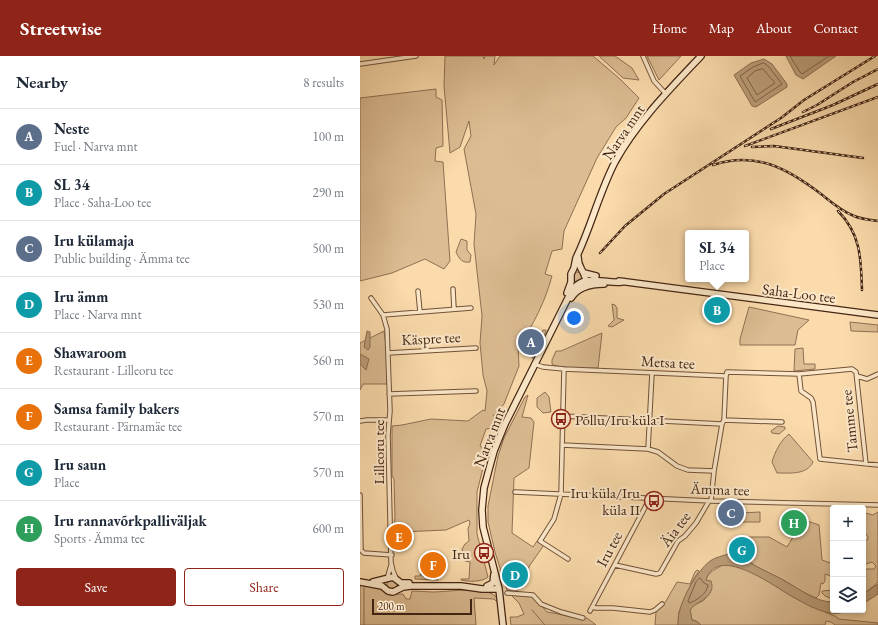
<!DOCTYPE html>
<html lang="en">
<head>
<meta charset="utf-8">
<style>
	body { margin:0; font-family:"EB Garamond",serif; background:#f6f6f7; color:#1f2937 }
	.controls { position:absolute; right:12px; bottom:12px; display:grid; overflow:hidden; border-radius:4px; box-shadow:0 2px 6px #0003 }
	.controls button { width:36px; height:36px; display:grid; place-items:center; padding:0; border:0; border-bottom:1px solid #e0e1e3; background:#fff; color:#1f2937; font:20px sans-serif }
	.scale { position:absolute; left:12px; bottom:10px; width:100px; box-sizing:border-box; padding-left:4px; border:2px solid #432514; border-top:0; font-size:11px; line-height:14px; white-space:nowrap; color:#432514; -webkit-text-stroke:3px #fce8c9; paint-order:stroke }
	.you { position:absolute; left:214px; top:262px; width:14px; height:14px; margin:-10px; border:3px solid #fff; border-radius:50%; background:#1a73e8; box-shadow:0 0 0 6px #1a73e833 }
	.badge { display:grid; place-items:center; width:26px; height:26px; border-radius:50%; background:#8f2418; color:#fff; font-size:13px; font-weight:700 }
	.pin { position:absolute; translate:-50% -50%; border:2px solid #fff; box-shadow:0 1px 4px #0006 }
	.popup { position:absolute; left:325px; top:174px; width:64px; height:52px; box-sizing:border-box; display:grid; place-content:center; border-radius:4px; background:#fff; filter:drop-shadow(0 1px 3px #0005); font-size:13px; white-space:nowrap; color:#747a83 }
	.popup b { font-size:15px; color:#1f2937 }
	.popup::after { content:''; position:absolute; left:50%; top:100%; margin-left:-8px; border:8px solid transparent; border-top-color:#fff }
	.list { margin:0; padding:0; list-style:none }
	h2 { display:flex; justify-content:space-between; align-items:center; height:52px; margin:0; padding:0 16px; font-size:17px }
	h2 small { font-size:13px; font-weight:400; color:#747a83 }
	.list li { display:grid; grid-template-columns:26px 1fr auto; gap:12px; align-items:center; box-sizing:border-box; height:56px; padding:0 16px; border-top:1px solid #e0e1e3 }
	.list b { display:block; font-size:15px; white-space:nowrap }
	.list p { margin:0; font-size:13px; white-space:nowrap; color:#747a83 }
	.list em { font-size:13px; font-style:normal; color:#747a83 }
	.actions { display:flex; gap:8px; padding:12px 16px }
	.actions a { flex:1; padding:9px 0; border:1px solid #8f2418; border-radius:4px; text-align:center; font-size:14px; color:#8f2418 }
	.actions .main { background:#8f2418; color:#fff }
	.icon { flex:none; width:22px; height:22px; fill:none; stroke:currentColor; stroke-width:2; stroke-linecap:round; stroke-linejoin:round }
	.map { position:relative; flex:none; width:518px; height:569px; overflow:hidden }
	header { display:flex; align-items:center; gap:24px; box-sizing:border-box; height:56px; padding:0 20px; background:#8f2418; color:#fff }
	header strong { font-size:19px }
	nav { display:flex; gap:22px; margin-inline-start:auto; font-size:14px }
	main { display:flex }
	aside { flex:1; background:#fff }
	.map>svg:first-child { display:block }
	.green { fill:#dcbc92; stroke:#907053 }
	.water { fill:#bc9d78; stroke:#8c6d50 }
	.lines { fill:none; stroke-linecap:round; stroke-linejoin:round }
	.shore { stroke:#806146; stroke-width:1 }
	.stream { stroke:#8c6d50; stroke-width:1 }
	.minor-casing { stroke:#71523a; stroke-width:5.5 }
	.secondary-casing { stroke:#432514; stroke-width:8 }
	.minor { stroke:#fce8c9; stroke-width:3.5 }
	.secondary { stroke:#fce8c9; stroke-width:5.5 }
	.rail-casing { stroke:#432514; stroke-width:2.5 }
	.rail { stroke:#fce8c9; stroke-width:1; stroke-dasharray:3; stroke-linecap:butt }
	.labels { text-anchor:middle; dominant-baseline:central; stroke-width:4; stroke-linejoin:round; paint-order:stroke }
	.street-label { font-size:15px; fill:#432514; stroke:#fce8c9 }
	.poi-label { font-size:15px; fill:#432514; stroke:#fce8c9; text-anchor:end }
</style>
</head>
<body>
<header>
<strong>Streetwise</strong>
<nav><a>Home</a><a>Map</a><a>About</a><a>Contact</a></nav>
</header>
<main>
<aside>
<h2>Nearby<small>8 results</small></h2>
<ul class="list">
<li><span class="badge" style="background:#5c6f8a">A</span><div><b>Neste</b><p>Fuel · Narva mnt</p></div><em>100 m</em></li>
<li><span class="badge" style="background:#0f9aa8">B</span><div><b>SL 34</b><p>Place · Saha-Loo tee</p></div><em>290 m</em></li>
<li><span class="badge" style="background:#5c6f8a">C</span><div><b>Iru külamaja</b><p>Public building · Ämma tee</p></div><em>500 m</em></li>
<li><span class="badge" style="background:#0f9aa8">D</span><div><b>Iru ämm</b><p>Place · Narva mnt</p></div><em>530 m</em></li>
<li><span class="badge" style="background:#e8710a">E</span><div><b>Shawaroom</b><p>Restaurant · Lilleoru tee</p></div><em>560 m</em></li>
<li><span class="badge" style="background:#e8710a">F</span><div><b>Samsa family bakers</b><p>Restaurant · Pärnamäe tee</p></div><em>570 m</em></li>
<li><span class="badge" style="background:#0f9aa8">G</span><div><b>Iru saun</b><p>Place</p></div><em>570 m</em></li>
<li><span class="badge" style="background:#2e9e5b">H</span><div><b>Iru rannavõrkpalliväljak</b><p>Sports · Ämma tee</p></div><em>600 m</em></li>
</ul>
<div class="actions"><a class="main">Save</a><a>Share</a></div>
</aside>
<div class="map">
<svg width="518" height="569" viewBox="0 0 518 569">
	<rect width="100%" height="100%" fill="#fbdbac"/>
	<filter id="stains"><feTurbulence type="fractalNoise" baseFrequency=".005" numOctaves="4"/><feColorMatrix values="0 0 0 0 .2 0 0 0 0 .09 0 0 0 0 .02 0 0 0 .5 -.17"/></filter>
	<radialGradient id="worn" r=".72"><stop offset=".6" stop-color="#630" stop-opacity="0"/><stop offset="1" stop-color="#630" stop-opacity=".3"/></radialGradient>
	<path class="green" d="M85 0H123L124 3 125 0H135L134 9 140 0H233L260 23 279 42 266 62 256 71 237 102 204 175 202 193 192 195 185 218 192 220C186 243 173 271 158 290L159 310 144 348 133 360 138 363 137 370 133 372 126 373 120 390 127 396 117 436V478L128 521C122 526 109 526 101 524V523H109L110 506 105 505 102 493 105 488 109 485 108 473 110 467 109 464 86 474 40 476 36 475 34 472 35 461 34 423 32 420V370L42 369 71 363 108 365 123 354 125 355 127 335 123 319 120 287 122 260 114 188 116 158 104 93 111 80 109 65 100 91 90 97 84 30Z
		M239 0H255L272 12 279 24 263 22Z
		M287 0H321L299 24Z
		M76 33V41L82 44 83 90 76 92 75 105 83 106 90 205 84 213 65 203 32 217 0 225V42Z
		M101 183 107 185V194L111 199 110 206C102 207 100 204 96 196Z
		M213 221a5 5 0 1 1 10 0a5 5 0 1 1-10 0Z
		M252 248 255 249 257 252V262L264 264 252 271 248 270 254 264Z
		M389 251 449 264 438 274 435 289H380V283Z
		M490 266 518 269V276L491 275Z
		M183 274H186V275L173 302H172V296Z
		M24 275 27 298V328H3L0 334V287Z
		M242 277 238 312C228 312 199 313 192 308V304L196 295H201Z
		M443 292 444 308H455V313L434 315 435 293Z
		M185 336 189 341 191 356 183 357 177 351V342Z
		M168 339 162 361 171 362 174 366 169 412 154 422 152 477 173 491 177 485 184 489 170 509 156 536 147 534 135 496 128 466V450L138 400 144 382 165 341Z
		M418 370 425 371V373L419 378 412 377 411 375Z
		M429 378 453 406C447 419 430 417 417 417L412 406C415 396 420 385 429 378Z
		M400 456V466H382L381 457Z
		M518 456V526L514 530 503 538V513H514L516 510 512 506 503 509V486L508 483V481L503 473V458L505 457 513 459Z
		M431 462 441 467 439 472 444 464 459 469 462 504 473 508V521L465 518V525L463 528 461 527 459 539 456 542 441 535 425 525 395 510 383 500 385 481H409L427 491 438 473 428 468Z
		M363 509C390 509 413 530 435 542 448 549 462 555 475 560L479 563 518 567V569H475L471 566 466 565 465 569H341L336 565 332 564 330 554 334 549 343 545 350 537C349 533 346 528 346 524 347 517 357 512 363 509Z
		M337 514 339 515 333 524 323 546 319 556 318 569H295L296 556 306 545 317 526 330 528 335 516Z
		M61 517 62 520 74 521V518H76L78 520V524L55 523V520H60Z
		M27 528a5 5 0 1 1 10 0a5 5 0 1 1-10 0Z
		M0 529 21 531C26 540 34 538 43 538L46 543H50L52 535C59 535 66 536 73 536 87 536 128 529 137 542 138 544 138 546 139 548L134 543 114 542 116 569H0Z
		M473 534V543L465 540 462 537V535Z
		M155 539 173 540 187 556C196 557 220 564 227 562L236 569H151L150 561H157L164 558 159 547 152 540Z"/>
	<path class="water" d="M426 0H476L443 23 436 19Z
		M404 3 412 8 427 28V31L396 51 392 50 374 19 391 7Z
		M7 275 10 276V291L8 294 4 291Z
		M0 298 9 303 6 314 0 308Z
		M370 497C383 496 384 503 394 509 404 515 415 519 425 525 440 533 455 546 473 546V554H489C483 557 476 558 469 557 457 554 445 548 435 542 417 533 358 486 346 524L351 525C357 541 336 545 330 554L332 564 336 565 341 569H318C318 565 318 561 319 557 323 540 337 515 350 505 355 501 364 500 370 497Z
		M518 528V538L503 548V538Z"/>
	<g class="lines">
		<path class="shore" d="M430 0 440 16 442 18 469 0
			M404 7 409 11 422 28 395 46 380 20 393 11Z
			M403 13 415 27 397 39 387 22 395 15Z
			M340 522 344 527 348 529C347 538 336 545 329 547L328 545 336 526Z"/>
		<path class="stream" d="M4 532V569
			M172 554 185 569"/>
		<g class="minor-casing">
			<path id="minor" d="M283 0 294 25 306 38
				M0 8 56 0
				M93 233 94 253
				M58 235 60 256
				M11 242 23 259 27 273 30 355 28 379 31 506 33 515 36 522
				M23 259 111 252
				M28 297 116 292
				M174 308 183 311 204 313 366 320 367 316 439 318 441 335 451 342 453 346 460 403 518 409
				M204 313 201 438 194 463 180 485 208 503
				M439 318 492 313 496 316 506 408
				M497 320 507 323 518 318
				M29 338 116 335
				M202 360 362 368
				M364 364 422 366
				M0 365 7 364H29
				M202 389 288 393 298 396 317 410 328 414 354 415
				M288 393 292 317
				M155 436 351 445 518 449
				M0 439 1 494 4 497 32 499
				M351 445 354 415 362 368 364 364 366 320
				M255 509 296 518 300 517 318 485 325 480 336 467 349 445
				M27 523 31 509
				M147 537 173 539 181 548 201 556 223 562
				M232 551 236 552H253L290 556 295 554 302 548
				M230 555 290 442"/>
		</g>
		<g class="secondary-casing">
			<path id="secondary" d="M218 201C218 212 223 213 225 221
				M224 217 236 220
				M259 225 518 259
				M207 237 211 226V218L214 212 216 202C231 171 239 137 255 106 277 66 310 33 341 0
				M211 242C218 231 231 228 244 228
				M0 526 22 530 28 535 33 536 43 531 51 530H101L122 533H139
				M13 526 33 521 41 527H49
				M127 530 133 527 134 518
				M143 569 139 533 123 471 122 454 124 432 134 395 145 368 212 234C225 217 244 228 262 226"/>
		</g>
		<use href="#minor" class="minor"/>
		<use href="#secondary" class="secondary"/>
		<g class="rail-casing">
			<path id="rail" d="M443 56 457 49 493 26 518 13
				M411 73 473 49 518 28
				M385 90 518 41
				M392 91 414 90 503 102
				M353 109C396 95 427 112 461 138 471 146 481 155 494 160 501 163 510 164 518 165
				M478 155C501 178 501 203 502 234
				M240 197 265 170 304 138 421 62 444 44 515 0"/>
		</g>
		<use href="#rail" class="rail"/>
	</g>
	<defs>
		<g id="bus-ring" transform="scale(1)"><circle r="9.5" fill="#fce8c9" stroke="#8f2418" stroke-width="1.5"/><path d="M-5-6H5V4H4V6H2V4H-2V6H-4V4H-5ZM-3.5-4V0h7V-4ZM-3.5 1.2v1.5H-2V1.2ZM2 1.2v1.5H3.5V1.2Z" fill="#8f2418"/></g>
	</defs>
	<g fill-rule="evenodd">
		<use href="#bus-ring" x="201" y="363"/>
		<use href="#bus-ring" x="294" y="445"/>
		<use href="#bus-ring" x="124" y="497"/>
	</g>
	<g class="labels">
		<g class="street-label">
			<text transform="translate(263 76) rotate(-56)">Narva mnt</text>
			<text transform="translate(439 237) rotate(7)">Saha-Loo tee</text>
			<text transform="translate(71 282) rotate(-3)">Käspre tee</text>
			<text transform="translate(308 306) rotate(3)">Metsa tee</text>
			<text transform="translate(489 365) rotate(-96)">Tamme tee</text>
			<text transform="translate(129 381) rotate(-69)">Narva mnt</text>
			<text transform="translate(18 396) rotate(-90)">Lilleoru tee</text>
			<text transform="translate(360 433) rotate(2)">Ämma tee</text>
			<text transform="translate(315 473) rotate(-53)">Äia tee</text>
			<text transform="translate(249 493) rotate(-62)">Iru tee</text>
		</g>
		<g class="poi-label">
			<text x="215" y="363" text-anchor="start">Põllu/Iru küla I</text>
			<text x="280" y="436">Iru küla/Iru<tspan x="280" dy="17">küla II</tspan></text>
			<text x="110" y="497">Iru</text>
		</g>
	</g>
	<rect width="100%" height="100%" filter="url(#stains)"/>
	<rect width="100%" height="100%" fill="url(#worn)"/>
</svg>
<div class="controls">
<button>+</button>
<button>−</button>
<button><svg class="icon" aria-label="layers" viewBox="0 0 24 24"><path d="M12 4l9 5-9 5-9-5zM3 14l9 5 9-5"/></svg></button>
</div>
<div class="scale">200 m</div>
<div class="you"></div>
<div class="pin badge" style="left:171px;top:286px;background:#5c6f8a">A</div>
<div class="pin badge" style="left:357px;top:254px;background:#0f9aa8">B</div>
<div class="popup"><b>SL 34</b>Place</div>
<div class="pin badge" style="left:371px;top:457px;background:#5c6f8a">C</div>
<div class="pin badge" style="left:155px;top:519px;background:#0f9aa8">D</div>
<div class="pin badge" style="left:39px;top:481px;background:#e8710a">E</div>
<div class="pin badge" style="left:73px;top:509px;background:#e8710a">F</div>
<div class="pin badge" style="left:382px;top:494px;background:#0f9aa8">G</div>
<div class="pin badge" style="left:434px;top:467px;background:#2e9e5b">H</div>
</div>
</main>
</body>
</html>
